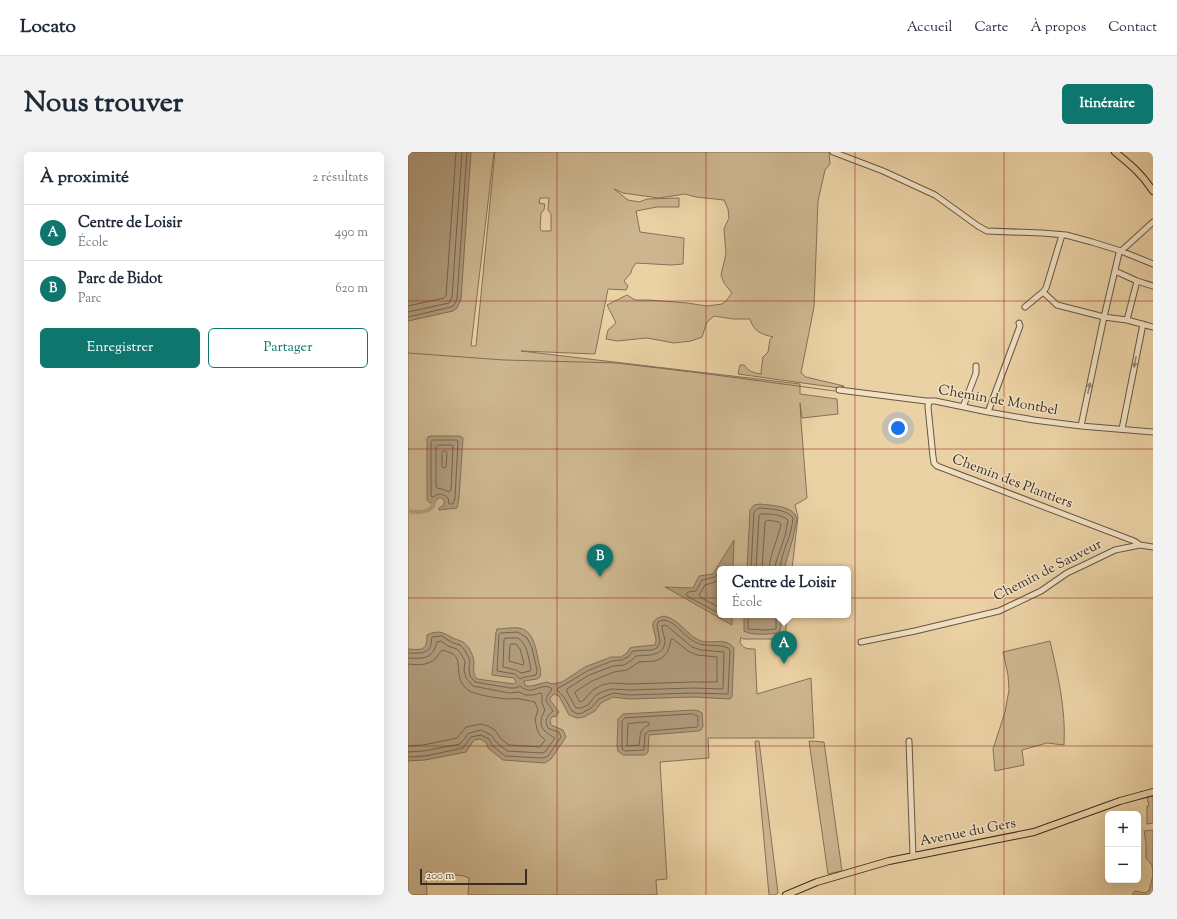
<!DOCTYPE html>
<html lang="fr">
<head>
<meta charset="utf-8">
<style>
	body { margin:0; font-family:"Sorts Mill Goudy",serif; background:#f2f2f3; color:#1f2937 }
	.controls { position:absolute; right:12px; bottom:12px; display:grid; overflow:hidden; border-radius:6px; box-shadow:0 4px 16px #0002 }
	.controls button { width:36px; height:36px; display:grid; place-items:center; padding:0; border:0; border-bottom:1px solid #e0e1e3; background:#fff; color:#1f2937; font:20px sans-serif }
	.scale { position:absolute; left:12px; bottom:10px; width:107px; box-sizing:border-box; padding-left:4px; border:2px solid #3a2d26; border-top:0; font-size:11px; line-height:14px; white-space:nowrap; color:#3a2d26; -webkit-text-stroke:3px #f2e2c4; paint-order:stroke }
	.you { position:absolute; left:490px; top:276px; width:14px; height:14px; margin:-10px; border:3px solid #fff; border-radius:50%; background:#1a73e8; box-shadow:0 0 0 6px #1a73e833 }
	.badge { display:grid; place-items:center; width:26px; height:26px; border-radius:50%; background:#0f766e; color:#fff; font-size:13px; font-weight:700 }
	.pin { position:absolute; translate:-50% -33px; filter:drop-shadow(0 1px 2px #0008) }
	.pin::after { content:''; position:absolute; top:21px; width:14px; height:12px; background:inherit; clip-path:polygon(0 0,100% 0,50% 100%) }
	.popup { position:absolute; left:309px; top:414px; width:134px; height:52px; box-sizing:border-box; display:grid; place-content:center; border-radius:6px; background:#fff; filter:drop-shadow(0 1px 3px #0005); font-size:13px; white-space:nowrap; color:#747a83 }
	.popup b { font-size:15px; color:#1f2937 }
	.popup::after { content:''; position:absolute; left:50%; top:100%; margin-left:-8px; border:8px solid transparent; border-top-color:#fff }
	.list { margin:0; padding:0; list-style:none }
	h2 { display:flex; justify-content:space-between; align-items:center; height:52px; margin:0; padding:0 16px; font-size:17px }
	h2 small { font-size:13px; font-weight:400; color:#747a83 }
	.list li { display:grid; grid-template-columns:26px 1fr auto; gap:12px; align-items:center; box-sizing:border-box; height:56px; padding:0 16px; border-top:1px solid #e0e1e3 }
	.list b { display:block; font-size:15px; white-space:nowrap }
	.list p { margin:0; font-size:13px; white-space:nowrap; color:#747a83 }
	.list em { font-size:13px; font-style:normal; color:#747a83 }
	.actions { display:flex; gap:8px; padding:12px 16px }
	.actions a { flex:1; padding:9px 0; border:1px solid #0f766e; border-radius:6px; text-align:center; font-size:14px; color:#0f766e }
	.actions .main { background:#0f766e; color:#fff }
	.map { position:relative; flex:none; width:745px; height:743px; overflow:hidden; border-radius:6px }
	header { display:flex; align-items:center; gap:24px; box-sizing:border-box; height:56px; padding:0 20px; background:#fff; border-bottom:1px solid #e0e1e3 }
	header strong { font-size:19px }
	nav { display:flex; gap:22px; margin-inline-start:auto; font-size:14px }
	.intro { display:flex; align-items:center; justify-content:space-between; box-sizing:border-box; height:96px; padding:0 24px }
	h1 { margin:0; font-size:28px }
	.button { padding:10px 18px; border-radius:6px; background:#0f766e; color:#fff; font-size:14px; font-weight:700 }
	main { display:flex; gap:24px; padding:0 24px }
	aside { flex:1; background:#fff; border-radius:6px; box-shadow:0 4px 16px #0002 }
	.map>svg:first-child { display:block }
	.green { fill:#cdb68f; stroke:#84725a; fill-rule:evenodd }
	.water { fill:#af9a7a; stroke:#806e58 }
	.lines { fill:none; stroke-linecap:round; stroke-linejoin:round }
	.shore { stroke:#746450; stroke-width:1 }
	.stream { stroke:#806e58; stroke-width:1 }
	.canal { stroke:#af9a7a; stroke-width:4 }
	.minor-casing { stroke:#665646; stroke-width:7 }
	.major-casing { stroke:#3a2d26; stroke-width:8 }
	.minor { stroke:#f2e2c4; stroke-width:5 }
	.major { stroke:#ebd2a5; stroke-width:6 }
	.oneway { fill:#968875 }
	.grid { fill:none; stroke:#8f2418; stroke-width:1; stroke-opacity:0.55 }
	.labels { text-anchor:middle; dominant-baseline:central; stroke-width:3; stroke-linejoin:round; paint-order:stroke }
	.street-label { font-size:14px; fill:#3a2d26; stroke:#f2e2c4 }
</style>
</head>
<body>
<header>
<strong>Locato</strong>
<nav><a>Accueil</a><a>Carte</a><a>À propos</a><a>Contact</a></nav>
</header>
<div class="intro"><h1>Nous trouver</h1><a class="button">Itinéraire</a></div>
<main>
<aside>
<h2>À proximité<small>2 résultats</small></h2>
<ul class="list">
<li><span class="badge">A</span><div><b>Centre de Loisir</b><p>École</p></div><em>490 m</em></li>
<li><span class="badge">B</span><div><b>Parc de Bidot</b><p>Parc</p></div><em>620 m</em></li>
</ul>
<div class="actions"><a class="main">Enregistrer</a><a>Partager</a></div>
</aside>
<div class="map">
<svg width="745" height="743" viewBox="0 0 745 743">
	<rect width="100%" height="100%" fill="#ebd2a5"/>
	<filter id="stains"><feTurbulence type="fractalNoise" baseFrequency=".005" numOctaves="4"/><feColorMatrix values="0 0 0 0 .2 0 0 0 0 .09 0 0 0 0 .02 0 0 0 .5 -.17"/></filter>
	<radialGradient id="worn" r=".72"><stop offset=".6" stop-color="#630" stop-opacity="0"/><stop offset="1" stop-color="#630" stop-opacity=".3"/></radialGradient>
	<path class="green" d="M0 0H86L63 194H68L87 0H421L422 12 417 18 410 49 406 155 393 221 398 225 436 234 431 236 330 222 332 213H336C341 220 346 221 354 222L353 220 355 205 360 200 362 187 365 185C353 182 346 180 342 167H325L306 164 299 170 294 185 283 189 266 191 239 186 209 189 198 187 200 178 208 171 199 153 219 143 227 148H241L279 151 299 154 314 152 318 149 324 141 316 131 313 123 318 102 316 77 321 66 320 57 316 48 288 45 277 42 251 46 215 41 206 37 220 48 231 50 239 47 271 46V55H249L228 59 232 80 276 86 275 112 263 113 228 111 224 117 223 121 216 129 220 134 218 138 200 137 187 202 113 199 392 232V242L429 247 430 262 394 266 392 251 393 269 399 346 387 353 390 365 384 417H312V463H379L377 487H335L333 485 332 490C335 497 340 497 347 497L349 542 403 526 406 586H300L301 606 252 610 259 727 248 728 249 743H60L61 726 56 724 18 720 19 743H0ZM132 46H141L140 58 143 62V79H134L132 77 133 61 136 58 137 52 131 51Z
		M642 489C650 524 658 557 656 593L639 591 614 598 616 613 587 619 585 597 597 560 601 538 600 523 595 500Z
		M347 589H351L370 741 367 743H361Z
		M401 589 416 590 434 719 420 722Z
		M745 643V671L739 672V654H741L739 646Z
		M745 678V743H724L727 739 737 741 741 739 745 723 744 713 738 706V691L736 679Z"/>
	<path class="water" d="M0 0H63L53 147 49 156 45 159 0 169Z
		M23 284H52L55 286 51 346 49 356 31 358V356L36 353V348L32 345 27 350 22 351 19 348V287L20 285Z
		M352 352C365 354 385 353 389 367L385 386 376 417H339L342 358 346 353Z
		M326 388 325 417H312V463H324V473L257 435 285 436 291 424 305 422Z
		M336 463H372L373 475 371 481C360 482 345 484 336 479Z
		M256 464C272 467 279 484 293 489 304 492 318 485 326 496L324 545 322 547 286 545 221 547 205 545 193 551 187 559 176 565 169 566 161 563 151 544 146 542 142 546V548L151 560 148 564 144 565 142 568 143 573 155 578 158 585 143 607 137 611 95 608 80 596 78 590 72 587 66 588 58 600 17 608 0 609V497C14 498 19 499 19 483 30 478 34 480 43 485 46 487 51 488 55 490 60 493 65 502 66 509 66 516 64 521 69 527L106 532 108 530 106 526 84 523 88 480 89 477C96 477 104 475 111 476 125 478 128 496 130 507 131 513 134 519 132 525L129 527 116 529 117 533 119 534H124L139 530 144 532 150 531 154 530 177 515 203 505H213L219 501 222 496 226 495 247 493C252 481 234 469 256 464Z
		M286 558 291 559 294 561 295 574 293 578 290 579 241 583 240 600 237 603H215L210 599 209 594 210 567 215 562Z"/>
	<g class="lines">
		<path class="shore" d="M0 154 36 146 38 144 48 0
			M0 160 41 151 44 145 54 0
			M0 165 43 155 46 153 49 147 59 0
			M25 288H49L50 289 47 346 45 352H41L40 346C34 341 31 341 25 345L23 344V290Z
			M30 293H43L45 294 43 338 41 340 34 337 29 336 28 335V295Z
			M35 299H38L39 301 38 315 36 316 34 315V301Z
			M343 417 346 360 349 357 352 356C362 357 379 357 385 366 384 384 373 400 372 417
			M348 417 351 363 353 362C362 362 373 362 380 368L377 384 368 410 367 417
			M354 417 357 370 359 368 371 370 373 372C370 387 362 402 361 417
			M312 418 307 425 294 428 288 439 280 440 278 442 279 444 312 462
			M312 427 307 430 297 433 291 443 292 445 312 456
			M340 463V477L358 478 368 477V463
			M256 468C269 470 276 485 287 490 297 496 310 491 320 496L322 498 320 542 286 541 221 543 205 541 191 547 183 556 174 561 170 562 164 559 156 545 149 538 150 536 156 533 179 519 204 509 214 508 221 504 225 499 244 498 249 496 252 490 249 473 250 470Z
			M254 474 256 473 259 474 284 495 293 498 316 500 315 537 286 536 221 538 204 537 196 539 188 543 180 553 173 556H168L159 540V537L181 523 205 514 216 513 224 508 228 504C238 503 256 505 257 490 257 485 254 480 254 474Z
			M93 481 110 480 119 486 124 496 129 518 128 523 117 525 112 527 107 522 89 519 91 483Z
			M97 486H110C120 493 120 505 123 517L122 519 113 521 108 518 95 515 96 488Z
			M265 487 280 499 289 503 309 505V530H286L221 532 203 531 194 533 185 538 176 548 173 550 171 549 167 541 168 539 184 529 206 520 219 518 231 510 247 509 254 506 260 499 263 488Z
			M103 492H108L112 497 116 511 115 513 101 509 102 494Z
			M0 501C9 501 21 503 23 492 24 490 23 487 24 485L34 484 43 490 52 493 56 497 62 508 61 517 62 524 67 530 102 536H107L112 534C125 545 131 530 143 536L144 538C134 548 139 550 145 559 139 564 136 568 140 576L147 579 151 580 153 585 140 604 135 606 97 604 84 593 81 587 73 583 63 585 55 596 17 604 0 605
			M0 506C15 507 25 507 29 490L33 489 40 494 49 497 52 500 57 509 56 518 58 526 65 534 101 541 111 540 118 543H125L133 541 134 543V551L137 558C133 565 130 574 138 580 141 583 144 584 147 586L137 600 134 601 99 599 88 590 83 583 73 578 61 581 52 592 16 599 0 600
			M0 512C10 513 20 514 28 506 30 503 32 500 34 498 37 499 42 500 45 502 55 508 45 527 60 538 66 543 94 547 102 547 105 547 109 546 112 547 117 548 122 549 127 550L130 558 127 567 129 577 131 582 137 588 132 595 101 593 93 587 87 578 80 574 73 572 58 575 49 586 15 593 0 594
			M285 562 290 564V573L289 575 241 579 237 582 236 598 217 599 214 597V569L217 566Z
			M239 570 241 571V573C230 578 233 583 231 593L219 594 220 572Z"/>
		<path class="stream" d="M0 201 96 208 209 211 300 222 427 239"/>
		<path class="canal" d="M0 359C8 361 25 361 26 350"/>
		<g class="minor-casing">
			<path id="minor" d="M425 0 475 19 527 43 570 74 579 79 634 81 658 83 684 90 713 99 745 112
				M654 83 638 136 635 140 649 153 696 165 719 168 745 175
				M707 119 729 129 745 134
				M617 155 635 140
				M719 168 729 129
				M431 238 518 249H527L580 260 626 268 673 274 745 280
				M521 249 520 255 525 305 526 311 529 314 726 389 732 393
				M555 255 568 221V214
				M580 260 612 174 611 171
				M673 274 696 165 711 101 745 70
				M714 277 735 172
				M453 490 507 479 591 459 633 439 659 421 676 413 707 398 732 393 745 395
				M501 589 505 703"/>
		</g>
		<g class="major-casing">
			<path id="major" d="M707 0C723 13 733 21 745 39
				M378 743 409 730 481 709 626 680 712 649 745 640"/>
		</g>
		<use href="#minor" class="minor"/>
		<use href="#major" class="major"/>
	</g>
	<defs><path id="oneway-solid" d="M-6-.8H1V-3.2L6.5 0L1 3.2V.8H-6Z"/></defs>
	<g class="oneway">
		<use href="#oneway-solid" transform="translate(727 210) rotate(101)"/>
		<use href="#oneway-solid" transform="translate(681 236) rotate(-78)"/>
	</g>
	<path class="grid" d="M149 0V743M298 0V743M447 0V743M596 0V743M0 149H745M0 297H745M0 446H745M0 594H745"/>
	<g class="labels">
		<g class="street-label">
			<text transform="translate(590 249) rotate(10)">Chemin de Montbel</text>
			<text transform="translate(604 330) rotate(21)">Chemin des Plantiers</text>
			<text transform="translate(640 419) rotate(-27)">Chemin de Sauveur</text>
			<text transform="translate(560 681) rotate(-11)">Avenue du Gers</text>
		</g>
	</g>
	<rect width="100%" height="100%" filter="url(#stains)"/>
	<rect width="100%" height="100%" fill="url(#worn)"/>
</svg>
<div class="controls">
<button>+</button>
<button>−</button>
</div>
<div class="scale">200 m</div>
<div class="you"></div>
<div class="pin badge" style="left:376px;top:512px">A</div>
<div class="popup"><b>Centre de Loisir</b>École</div>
<div class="pin badge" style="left:192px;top:425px">B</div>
</div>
</main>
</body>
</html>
